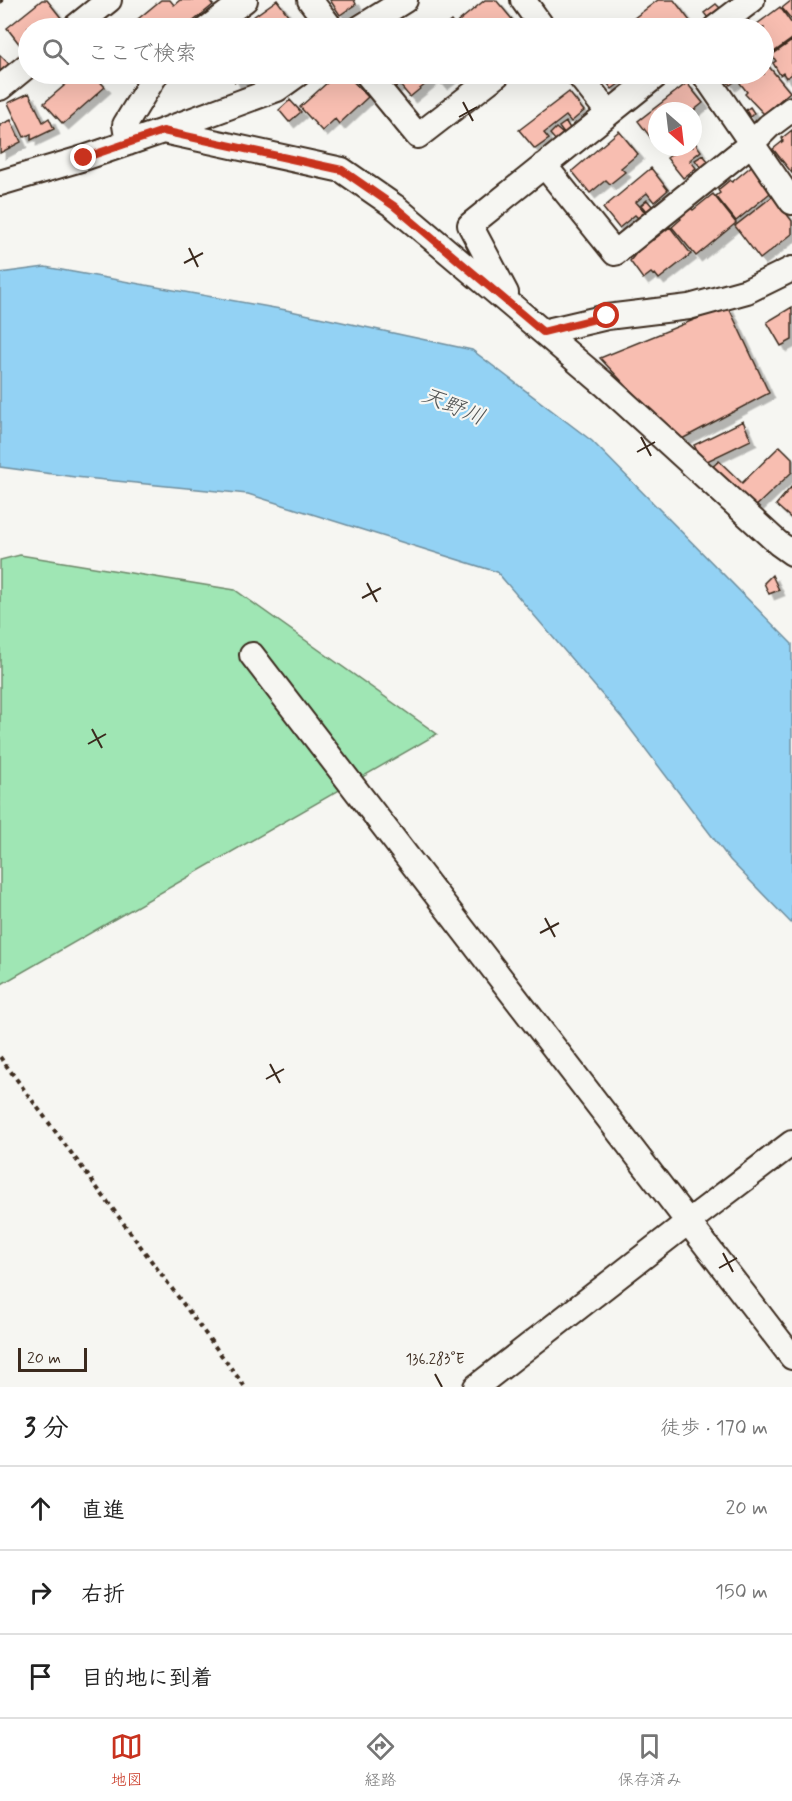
<!DOCTYPE html>
<html lang="ja">
<head>
<meta charset="utf-8">
<style>
	body { margin:0; font-family:Mynerve,"Klee One",sans-serif; background:#f6f6f6; color:#222 }
	.compass { position:absolute; left:648px; top:102px; width:54px; height:54px; border-radius:50%; background:#fff; box-shadow:0 6px 24px #0002; rotate:152deg }
	.scale { position:absolute; left:18px; bottom:15px; width:69px; box-sizing:border-box; padding-left:6px; border:3px solid #3b2a1e; border-top:0; font-size:16px; line-height:21px; white-space:nowrap; color:#3b2a1e; -webkit-text-stroke:4px #f6f6f2; paint-order:stroke }
	.stop { position:absolute; width:18px; height:18px; margin:-14px; border:4px solid #c8321e; border-radius:50%; background:#fff }
	.stop.end { background:#c8321e; border-color:#fff; box-shadow:0 2px 6px #0008 }
	.list { margin:0; padding:0; list-style:none }
	h2 { display:flex; justify-content:space-between; align-items:center; height:78px; margin:0; padding:0 24px; font-size:26px }
	h2 small { font-size:20px; font-weight:400; color:#767676 }
	.list li { display:grid; grid-template-columns:39px 1fr auto; gap:18px; align-items:center; box-sizing:border-box; height:84px; padding:0 24px; border-top:2px solid #e0e0e0 }
	.list b { display:block; font-size:22px; white-space:nowrap }
	.list em { font-size:20px; font-style:normal; color:#767676 }
	.icon { flex:none; width:33px; height:33px; fill:none; stroke:currentColor; stroke-width:2; stroke-linecap:round; stroke-linejoin:round }
	.map { position:relative; flex:none; width:792px; height:1387px; overflow:hidden }
	.search { position:absolute; background:#fff; box-shadow:0 6px 24px #0002; left:18px; right:18px; top:18px; height:66px; display:flex; align-items:center; gap:15px; box-sizing:border-box; padding:0 21px; border-radius:33px; color:#767676; font-size:22px }
	.sheet { height:330px; background:#fff }
	nav { display:flex; justify-content:space-around; align-items:center; box-sizing:border-box; height:84px; border-top:2px solid #e0e0e0; background:#fff; font-size:16px; color:#767676 }
	nav a { display:grid; justify-items:center; gap:3px }
	nav .on { color:#c8321e }
	.map>svg:first-child { display:block }
	.green { fill:#9fe6b4; stroke:#6d8869; stroke-width:1.5 }
	.water { fill:#93d2f4; stroke:#708f9e; stroke-width:1.5 }
	.building { fill:#f8beb1; stroke:#3b2a1e; stroke-width:1.5; filter:url(#shadow) }
	.lines { fill:none; stroke-linecap:round; stroke-linejoin:round }
	.minor-casing { stroke:#3b2a1e; stroke-width:28 }
	.path { stroke:#3b2a1e; stroke-width:4; stroke-dasharray:4.5 4.5; stroke-linecap:butt }
	.minor { stroke:#f6f6f2; stroke-width:24 }
	.route { stroke:#c8321e; stroke-width:8 }
	.ticks { fill:none; stroke:#3b2a1e; stroke-width:2 }
	.labels { text-anchor:middle; dominant-baseline:central; stroke-width:4.5; stroke-linejoin:round; paint-order:stroke }
	.water-label { font-size:22px; font-style:italic; fill:#515454; stroke:#f6f6f2 }
	.ticks-label { font-size:15px; text-anchor:middle; fill:#3b2a1e; stroke:#f6f6f2; stroke-width:4.5; stroke-linejoin:round; paint-order:stroke }
</style>
</head>
<body>
<div class="map">
<svg width="792" height="1387" viewBox="0 0 792 1387">
	<defs>
		<filter id="shadow"><feDropShadow dx="5.5" dy="5.5" stdDeviation="0" flood-color="#0004"/></filter>
	</defs>
	<rect width="100%" height="100%" fill="#f6f6f2"/>
	<filter id="ink" filterUnits="userSpaceOnUse"><feTurbulence type="fractalNoise" baseFrequency=".0167" numOctaves="2"/><feDisplacementMap in="SourceGraphic" scale="12" xChannelSelector="R" yChannelSelector="G"/><feConvolveMatrix kernelMatrix="1 2 1 2 8 2 1 2 1" color-interpolation-filters="sRGB"/></filter>
	<g filter="url(#ink)">
		<path class="green" d="M20 555 235 590 437 734 0 985V560Z"/>
		<path class="water" d="M45 267 286 310 472 350 592 441 792 644V924L730 860 622 718 497 572 248 494 75 477 0 467V273Z"/>
		<path class="building" d="M42 0H47L62 19 51 28H28V46L24 50 7 28Z
			M161 0H170L174 5 180 0H209L213 5 185 28H127Z
			M277 0 291 19 278 28 272 23 264 28H250L246 22Z
			M330 0H354L356 4 340 15Z
			M485 0H496L516 24 510 28H442L451 21 454 25Z
			M658 0H674L693 25 689 28H621Z
			M792 0V20L782 8Z
			M716 4 720 8 708 18 704 13Z
			M780 7 792 24V39L764 59V28H742L739 24 747 18 753 27Z
			M603 17 612 28H588Z
			M301 19 309 28H289Z
			M792 41V74L786 78 783 73 780 75 773 63 776 61 772 55Z
			M0 55 10 65 0 74Z
			M765 62 790 92 764 114 745 94 747 92 740 83 751 74H764Z
			M78 74H93L105 87 63 124 44 103Z
			M231 74H254L235 82Z
			M337 74H346L368 97 339 124 335 119 322 131 300 107Z
			M380 74H428L432 79 410 97 399 84 393 89Z
			M434 74H455L442 84Z
			M600 74H632L612 89Z
			M722 74H745L730 85Z
			M687 83 703 103 693 111H686L683 108 678 111H657V140L654 142 638 121Z
			M569 92 584 111 571 122 566 116 544 133 549 139 535 149 519 130Z
			M29 93 43 122 49 118 54 129 31 140V134L24 137 8 103Z
			M290 100 301 112 289 122 279 110Z
			M750 107 754 113 750 117 746 110Z
			M11 120 21 142 0 153V125Z
			M566 122 571 130 564 134 559 127Z
			M556 128 563 134 556 141 550 134Z
			M792 130V173L773 149 783 141 782 138Z
			M619 131 638 154 621 168 625 172 610 184 606 180 590 193 572 171Z
			M693 140 701 151 690 160 696 168 683 178 667 158 681 147H693Z
			M703 155 709 162 701 168 695 160Z
			M754 164 775 189 736 221 716 196 720 193 718 190 730 180 732 182Z
			M651 168 668 190 654 202 647 193 636 202 645 212 638 218 635 215 619 228 603 208Z
			M713 194 736 223 696 256 672 227 681 219 677 215 689 206 693 210Z
			M773 196 792 221V234L760 259 735 226Z
			M647 200 653 207 647 212 641 205Z
			M670 227 691 254 659 279 655 274 653 275 651 273 643 279 630 261 638 251 635 248 650 237 653 240Z
			M728 306 769 393 678 441 600 358Z
			M792 307V340L781 346 767 322Z
			M743 421 751 440 703 463 694 445Z
			M780 446 792 458V472L751 511 710 469 719 461 742 483Z
			M792 486V519L776 505Z
			M772 575 779 590 769 594 764 583Z"/>
		<g class="lines">
			<g class="minor-casing">
				<path id="minor" d="M310 0 331 28
					M523 0 543 28
					M74 28 109 0
					M208 28 245 0
					M360 28 405 0
					M715 28 752 0
					M367 74 418 136 498 74
					M578 74 608 112
					M704 74 792 202
					M0 88 28 65
					M163 131 277 89 298 74
					M128 143 125 125 156 74
					M544 165 615 253 752 143 769 126 792 109
					M0 183 84 158 163 131 342 170 394 206 543 332 604 384 778 543 792 553
					M506 293 470 225 658 74
					M543 332 607 317 689 307 747 291 792 269
					M252 655 792 1357
					M476 1387 688 1222 792 1143"/>
			</g>
			<path class="path" d="M0 2 3 0
				M0 1057 245 1387"/>
			<use href="#minor" class="minor"/>
		</g>
	</g>
	<g class="lines" filter="url(#ink)">
		<path class="route" d="M84 158 163 131 342 170 394 206 543 332 607 316"/>
	</g>
	<path class="ticks" d="M463 102 473 121M459 117 477 107M189 248 198 267M184 263 203 253M641 437 651 456M637 452 655 442M367 583 377 602M362 598 381 588M92 729 102 748M88 744 106 734M545 918 555 937M540 933 559 923M270 1064 280 1083M266 1079 284 1069M723 1253 733 1272M719 1268 737 1258M435 1374 442 1387"/>
	<g class="labels">
		<g class="water-label">
			<text transform="translate(453 407) rotate(22)">天野川</text>
		</g>
	</g>
	<g class="ticks-label">
		<text x="435" y="1364">136.283°E</text>
	</g>
</svg>
<svg class="compass" viewBox="-18 -18 36 36"><path d="M0-13l5 13h-10z" fill="#e53935"/><path d="M0 13l5-13h-10z" fill="#767676"/></svg>
<div class="scale">20 m</div>
<div class="stop" style="left:607px;top:316px"></div>
<div class="stop end" style="left:84px;top:158px"></div>
<div class="search"><svg class="icon" aria-label="search" viewBox="0 0 24 24"><circle cx="10" cy="10" r="6"/><path d="M15 15l6 6"/></svg>ここで検索</div>
</div>
<section class="sheet">
<h2>3 分<small>徒歩 · 170 m</small></h2>
<ul class="list">
<li><svg class="icon" aria-label="ahead" viewBox="0 0 24 24"><path d="M12 20V5M6 11l6-6 6 6"/></svg><div><b>直進</b></div><em>20 m</em></li>
<li><svg class="icon" aria-label="right" viewBox="0 0 24 24"><path d="M7 20v-9h11M14 6l5 5-5 5"/></svg><div><b>右折</b></div><em>150 m</em></li>
<li><svg class="icon" aria-label="arrive" viewBox="0 0 24 24"><path d="M6 21V4h12l-3 4 3 4H6"/></svg><div><b>目的地に到着</b></div></li>
</ul>
</section>
<nav>
<a class="on"><svg class="icon" aria-label="map" viewBox="0 0 24 24"><path d="M3 6l6-2 6 2 6-2v14l-6 2-6-2-6 2zM9 4v14M15 6v14"/></svg>地図</a>
<a><svg class="icon" aria-label="directions" viewBox="0 0 24 24"><path d="M12 3l9 9-9 9-9-9zM9 14v-3h6M13 9l2 2-2 2"/></svg>経路</a>
<a><svg class="icon" aria-label="saved" viewBox="0 0 24 24"><path d="M7 4h10v16l-5-4-5 4z"/></svg>保存済み</a>
</nav>
</body>
</html>
